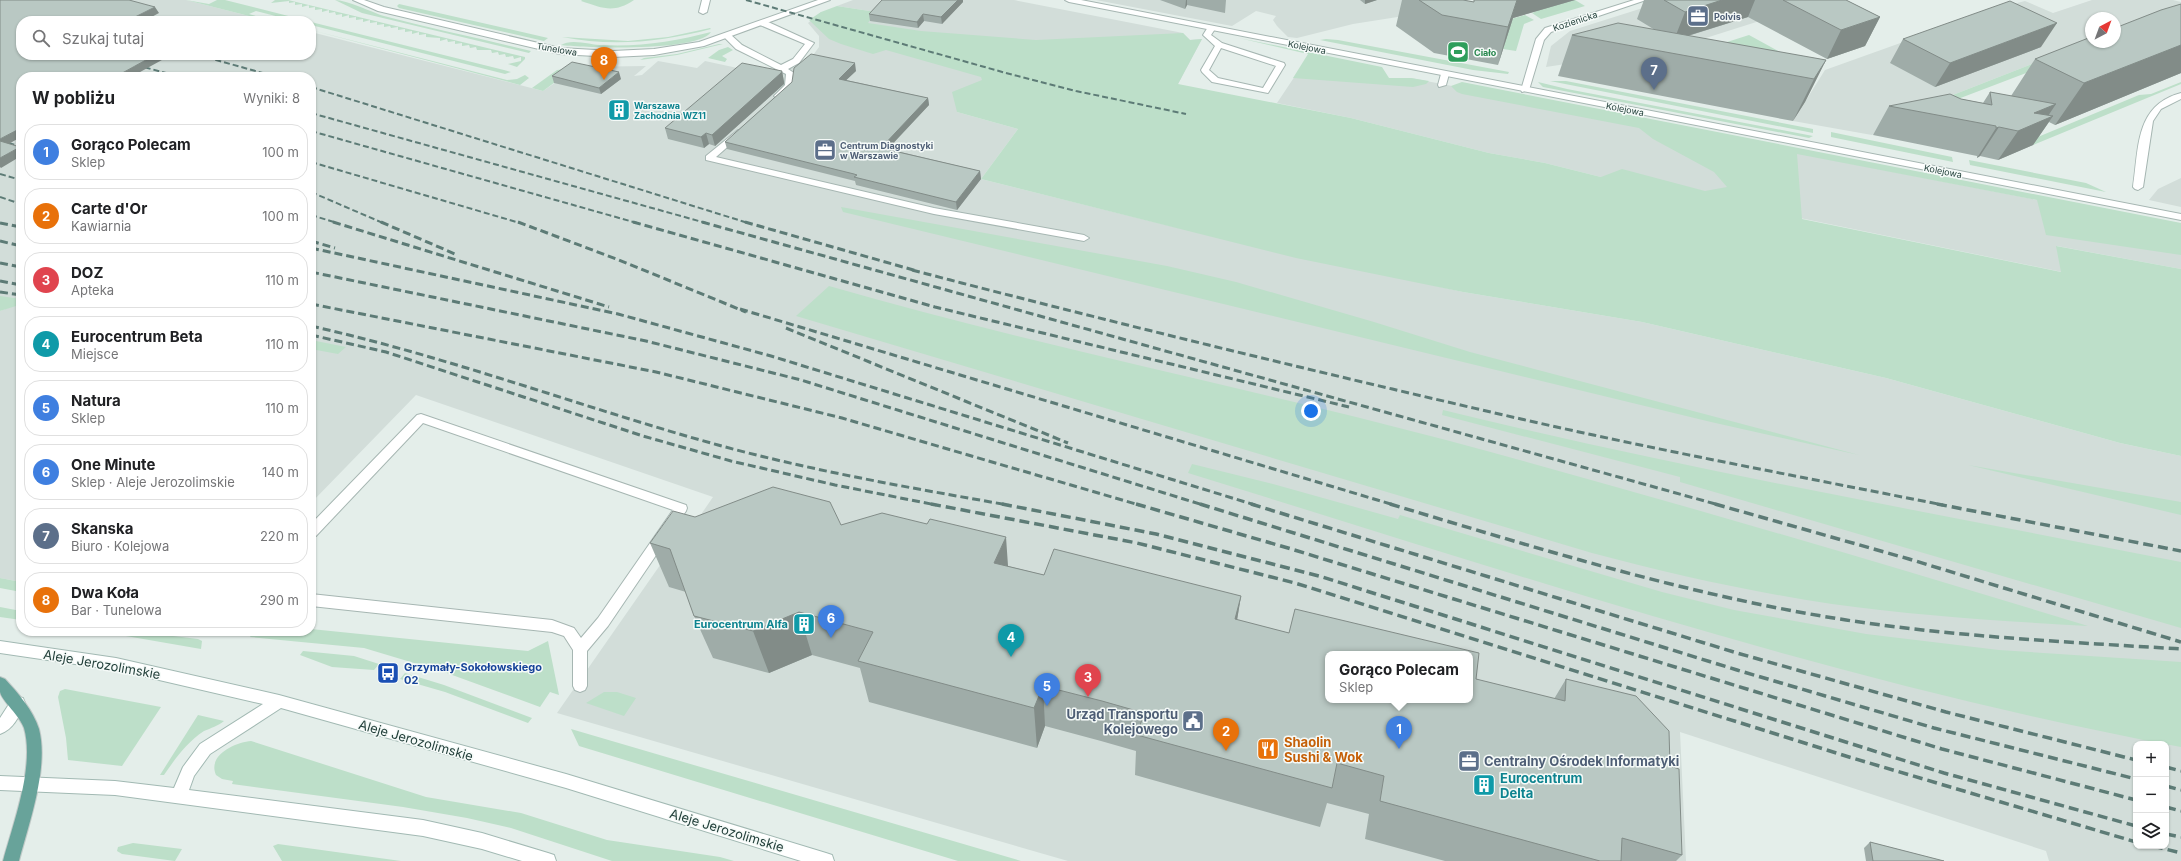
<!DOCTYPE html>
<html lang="pl">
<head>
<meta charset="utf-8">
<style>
	body { margin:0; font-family:Inter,sans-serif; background:#f2f2f2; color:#202124 }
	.controls { position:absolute; right:12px; bottom:12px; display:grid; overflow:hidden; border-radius:8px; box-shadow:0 1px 3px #0004 }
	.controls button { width:36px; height:36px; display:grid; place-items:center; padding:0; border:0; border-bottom:1px solid #e0e0e0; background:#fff; color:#202124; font:20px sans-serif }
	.compass { position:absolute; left:2085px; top:12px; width:36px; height:36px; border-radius:50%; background:#fff; box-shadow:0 1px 3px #0004; rotate:41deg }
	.you { position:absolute; left:1311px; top:411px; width:14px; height:14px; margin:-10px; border:3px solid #fff; border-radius:50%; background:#1a73e8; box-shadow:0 0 0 6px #1a73e833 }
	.badge { display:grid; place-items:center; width:26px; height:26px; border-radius:50%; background:#d93025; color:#fff; font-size:13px; font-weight:700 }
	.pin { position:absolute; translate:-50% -33px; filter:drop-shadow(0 1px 2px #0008) }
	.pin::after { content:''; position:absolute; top:21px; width:14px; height:12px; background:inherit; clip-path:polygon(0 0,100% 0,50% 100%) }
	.popup { position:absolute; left:1325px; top:651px; width:148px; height:52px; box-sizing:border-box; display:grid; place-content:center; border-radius:8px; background:#fff; filter:drop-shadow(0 1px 3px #0005); font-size:13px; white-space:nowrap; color:#757577 }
	.popup b { font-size:15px; color:#202124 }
	.popup::after { content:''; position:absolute; left:50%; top:100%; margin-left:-8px; border:8px solid transparent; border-top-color:#fff }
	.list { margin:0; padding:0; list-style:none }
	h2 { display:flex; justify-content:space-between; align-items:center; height:52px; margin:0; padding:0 16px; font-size:17px }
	h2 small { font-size:13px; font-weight:400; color:#757577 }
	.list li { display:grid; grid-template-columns:26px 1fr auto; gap:12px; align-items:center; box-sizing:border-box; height:56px; margin:0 8px 8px; padding:0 8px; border:1px solid #e0e0e0; border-radius:16px }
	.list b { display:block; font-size:15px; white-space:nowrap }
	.list p { margin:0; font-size:13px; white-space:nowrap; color:#757577 }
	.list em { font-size:13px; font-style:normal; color:#757577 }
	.icon { flex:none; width:22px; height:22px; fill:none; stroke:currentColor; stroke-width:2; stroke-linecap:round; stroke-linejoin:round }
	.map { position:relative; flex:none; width:2181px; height:861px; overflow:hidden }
	.search { position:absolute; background:#fff; box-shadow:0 1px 3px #0004; left:16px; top:16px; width:300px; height:44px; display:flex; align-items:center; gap:10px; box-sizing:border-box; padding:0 14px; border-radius:16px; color:#757577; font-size:15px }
	.panel { position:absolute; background:#fff; box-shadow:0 1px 3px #0004; left:16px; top:72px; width:300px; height:564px; border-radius:16px }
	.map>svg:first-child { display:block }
	.built { fill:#d2ddd9; fill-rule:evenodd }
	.green { fill:#bddfc9 }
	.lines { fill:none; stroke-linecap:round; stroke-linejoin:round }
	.lane-casing { stroke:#a6b6b2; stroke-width:2 }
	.street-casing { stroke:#a6b6b2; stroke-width:2 }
	.secondary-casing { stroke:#a2b9b3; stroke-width:2 }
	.primary-casing { stroke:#c1cac8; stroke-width:2 }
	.lane { fill:#fff; fill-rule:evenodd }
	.street { fill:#fff; fill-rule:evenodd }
	.secondary { fill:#fff; fill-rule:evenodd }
	.primary { fill:#68a39a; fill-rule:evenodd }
	.rail-far2 { stroke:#5d7b76; stroke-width:2; stroke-dasharray:6 3; stroke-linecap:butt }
	.rail-far1 { stroke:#5d7b76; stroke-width:3; stroke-dasharray:8 4; stroke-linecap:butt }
	.rail { stroke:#5d7b76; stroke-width:3.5; stroke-dasharray:10 5; stroke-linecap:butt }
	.wall { fill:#9faca8 }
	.shaded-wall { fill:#828c88 }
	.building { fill:#b9c8c3; stroke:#828c88; fill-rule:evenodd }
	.labels { text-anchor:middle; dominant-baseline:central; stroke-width:3; stroke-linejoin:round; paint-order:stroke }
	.far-service-label { font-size:9px; font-weight:bold; fill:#4e5e75; stroke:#f5faf8; text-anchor:start }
	.far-street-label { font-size:9px; fill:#23403b; stroke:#f5faf8 }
	.far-leisure-label { font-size:9px; font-weight:bold; fill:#27864d; stroke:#f5faf8; text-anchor:start }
	.far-culture-label { font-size:9px; font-weight:bold; fill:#0d838f; stroke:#f5faf8; text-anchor:start }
	.culture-label { font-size:11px; font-weight:bold; fill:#0d838f; stroke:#f5faf8; text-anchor:end }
	.transit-label { font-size:11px; font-weight:bold; fill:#164399; stroke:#f5faf8; text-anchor:start }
	.near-street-label { font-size:13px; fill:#23403b; stroke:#f5faf8 }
	.near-service-label { font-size:13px; font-weight:bold; fill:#4e5e75; stroke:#f5faf8; text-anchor:end }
	.near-food-label { font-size:13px; font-weight:bold; fill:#c56008; stroke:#f5faf8; text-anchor:start }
	.near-culture-label { font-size:13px; font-weight:bold; fill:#0d838f; stroke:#f5faf8; text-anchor:start }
</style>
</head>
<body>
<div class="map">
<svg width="2181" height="861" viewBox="0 0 2181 861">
	<rect width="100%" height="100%" fill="#e4eeea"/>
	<path class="built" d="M0 0H186L269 21H21V55H311V32L543 91 578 67 646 66 634 76 642 75 658 61 697 68 705 61 770 75 800 65 811 58 819 47V36L808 23 821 12H876L837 6 853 0H1014L1183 33 1190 40 1202 39 1178 84 957 112 1018 129 981 179 1166 225 1463 292 1642 322 1886 378 2120 443 2181 456V861H2049L2046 851 1680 732 1686 861H1068L557 713 681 535 693 526 713 497 416 395 311 503V77H21V582L0 578V311L13 306 0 307ZM1328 654H1470V700H1328ZM2136 744H2166V846H2136Z
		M1096 0H1439L1423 13 1353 24 1297 38 1288 37 1277 26 1273 20 1276 16 1256 11 1232 26Z
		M1668 0H1801L1810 5 1649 56H1618L1546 67 1551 46 1570 31Z
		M2092 0H2173L2181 2V29L2115 32V18H2091V41L1917 109 1872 135 1793 121 1825 70 2001 7 2025 1 2053 13Z
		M1309 55 1389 78H1411L2181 228V269L2057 246 2062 272 1601 177 1545 163 1489 153 1351 118 1277 103Z
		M2181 178V207L2149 200 2158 189Z"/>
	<path class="green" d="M186 0 209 4 217 0H225L308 21H295L256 11 249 14 274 21H269Z
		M275 0H288L525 57V59L517 67 508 64 521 61V57L514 59 513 56 506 57 505 54 499 55 498 52 492 53 491 50H477L476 47 470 48 469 45 462 46V43L455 44V41L448 42 447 39 440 41V38L426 37V34L419 35V32L412 34V31L405 32V29L398 30V27L391 28 390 26 384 27V24L377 25V22L370 23V20L363 22V19L356 20V17L349 18V15L342 17V14L336 15 335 12 329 13V10L322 12V9L315 10V7L309 8V5L302 7V4L295 5V2L289 3V1L271 3Z
		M335 0C347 0 371 12 384 16 433 29 483 39 531 51L529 53 362 13Z
		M582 0H634C613 14 603 8 581 1Z
		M1562 0H1575L1585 6 1541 19 1532 13Z
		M399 4 548 38 544 41 399 8 397 6Z
		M837 6 876 12 868 23 921 31 1036 40 1183 33 1190 40 1202 39 1178 84 1351 118 1489 153 1545 163 1601 177 1622 169 1705 191 1727 187 1714 172 1653 139 1639 128 1462 94 1457 92 1451 86 1462 82 2181 223V255L2046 235 2037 200 1797 154 1802 219 2061 272 2056 246 2181 269V456L2120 443 1886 378 1642 322 1463 292 1296 258 981 179 1018 129 957 112 952 92 982 80 981 77 886 50 873 54 841 44 829 39 809 20 821 12Z
		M1525 15 1534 20 1524 24 1516 51 1503 49 1511 19Z
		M311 22 504 70 511 72 505 74 311 25Z
		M710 28 711 29C662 42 612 47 562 37L628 41 668 37Z
		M311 30 507 80 517 79 525 75 529 78 520 85Z
		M711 32C698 52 585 48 561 45 571 38 591 45 603 45 640 47 676 41 711 32Z
		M1749 35 1782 53 1724 43Z
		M1239 38 1382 67 1389 78H1411L1429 81 1426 84 1413 87 1293 78 1308 54Z
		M1326 39 1338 40 1509 72 1508 74 1473 70 1320 40Z
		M2091 41 2107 42 1950 102 1917 109Z
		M719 44H723L677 55 640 60 644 58 677 54Z
		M728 47 733 50 722 56 727 59 725 62 708 58 719 50Z
		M574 68 543 91 532 88 557 70Z
		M1550 81H1566L1813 129V133Z
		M1538 82 1567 89 1813 136 1809 138 1543 87Z
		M2181 82V84L2033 145V139L2139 95 2151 94Z
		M1831 132 1952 157 1953 162 1831 137Z
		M1969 160 2086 183 2106 192 1970 165Z
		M841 207 1167 266 1236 282 1374 322 1470 352 1859 455 1711 422 843 212Z
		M829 286C1033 345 1241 386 1446 440 1661 498 1875 561 2088 626 2003 621 1917 616 1832 604 1751 592 1671 574 1592 553L796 316Z
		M0 296 21 299V306H16L0 311Z
		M311 340 346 347 338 354 311 349Z
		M1443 410C1687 470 1935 513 2181 562V628L1680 482V477L1442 415Z
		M1192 464 1273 484 1398 519 1400 515 1662 592 1734 610 1866 634 1999 650 2181 662V747C1843 684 1516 574 1188 473Z
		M1968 465 2181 502V515Z
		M0 578 21 582V592L0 588Z
		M0 607 21 611V620L0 617Z
		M311 629 528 651 548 641 559 695 550 692 540 707 444 672 364 648 250 637 253 632 251 631H311Z
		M97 631H132L198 639 202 641 201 649Z
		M303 651 354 656 379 664 374 670 332 667 300 655Z
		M405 673 444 685 532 718 528 723 445 692 400 679Z
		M65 689 161 707 122 766 68 760 66 738 58 697 60 691Z
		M604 692H617L636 698 624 716 586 703Z
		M198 715 224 721C218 726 211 728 204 731 187 742 175 759 164 775H160Z
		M571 729 1021 861H958L579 746Z
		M251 741 426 797 521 813 607 840 720 857 734 861H612L511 828 467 818 403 807 232 784 233 781 222 779 216 775C207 755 236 742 251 741Z
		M133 843 182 849 175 861 122 854 117 851 118 847Z
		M278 844 401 861H282L273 846Z"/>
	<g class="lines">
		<g class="lane-casing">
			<path id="lane" d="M702 0H710L707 12 703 14 699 12Z
				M1634 0H1646L1551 32 1544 40 1529 90 1522 92 1521 90 1536 39 1545 28Z
				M760 21H766L814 43 799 63 788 69 794 73 793 86 778 99 774 96 785 85 786 74 736 49 723 36 730 34 742 45 781 65 793 59 805 44 760 25Z
				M1208 27H1214L1215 29 1211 35 1222 43 1284 63 1285 65 1268 93 1212 82 1202 72 1201 70 1215 46 1203 35ZM1221 48 1276 66 1263 88 1218 78 1209 70Z
				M1445 71 1449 74 1446 85 1439 87 1438 85 1441 74Z
				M2181 93V99L2161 109 2153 121 2143 187 2138 190 2135 189 2133 187C2139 148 2135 105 2181 93Z
				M738 130 741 131V135L716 157 934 208 1084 235 1089 238 1084 241 934 214 706 160V156Z
				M421 414 686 505 687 508 686 511 608 626 587 651V686L585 690 580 692 575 690 573 686V650L564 636 552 632 311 606V594L552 620 574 628 581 638 598 618 673 510 423 423 316 536 311 537V524L417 415Z"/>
		</g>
		<g class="street-casing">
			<path id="street" d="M353 0H364L384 7 560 48 613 51 654 49 699 42 818 0H830L704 46 654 55 613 57 560 54 378 11Z
				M1065 0H1081L2181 214V220L1069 2Z"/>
		</g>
		<g class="secondary-casing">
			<path id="secondary" d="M0 641 116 658 279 695 566 774 826 853 832 855 834 861H801L566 788 281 708 210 754 194 776 189 790 423 820 482 833 548 853 554 855 556 861H522L482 849 423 836 115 795 0 790V776L115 781 174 788 183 767 200 744 263 704 116 670 0 653Z
				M18 697 23 698 25 703C19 716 14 729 0 734V718L13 698Z"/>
		</g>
		<g class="primary-casing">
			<path id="primary" d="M0 677 5 679C18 693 33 710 39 729 49 768 29 823 19 861H3C13 824 35 766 24 728 20 716 2 701 0 692 0 687 0 682 0 677Z"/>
		</g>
		<use href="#lane" class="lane"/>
		<use href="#street" class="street"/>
		<use href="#secondary" class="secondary"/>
		<use href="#primary" class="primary"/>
		<path class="rail-far2" d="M746 0 1006 73 1076 91 1186 114
			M198 55 277 77
			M136 65 181 77
			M311 87 748 223
			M311 113 706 223
			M311 131 637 223
			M0 140 21 147
			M311 162 520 223
			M0 174 21 180
			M311 192 383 223
			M0 197 21 204
			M311 215 337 223"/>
		<path class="rail-far1" d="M333 222 609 307
			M381 222 455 254
			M518 222 619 260 746 312
			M633 222 935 307 1349 407
			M702 222 1719 505
			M745 222 917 271
			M0 223 21 227
			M0 241 21 246
			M311 241 335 248
			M311 248 618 314 771 356 1255 505
			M0 263 21 267
			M912 270C1114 323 1317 372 1521 419 1661 451 1802 477 1943 505
			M311 272 646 341 801 380 1203 505
			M0 281 21 285
			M0 292 21 295
			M311 304 656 372 842 418 1139 505
			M740 309 1394 505
			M311 326C449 357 581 407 718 445 813 471 911 488 1008 505
			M786 328 1068 443
			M311 335 386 352 643 436 731 461 835 485 936 505"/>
		<path class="rail" d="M931 504 1137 543 1295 583 1849 757 2136 842
			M1002 504 1156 534 1319 576 1944 773 2136 826
			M1136 504 1288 548 1942 749 2136 800
			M1200 504 1737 670 1934 728 2136 779
			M1251 504 1737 653 1946 712 2136 760
			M1390 504C1540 549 1691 596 1846 620 1957 637 2069 642 2181 649
			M1715 504 1909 559 2181 642
			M1937 504 2181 551
			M2166 767 2181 771
			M2166 786 2181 790
			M2166 807 2181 811
			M2166 834 2181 837
			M2153 846 2181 853"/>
	</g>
	<path class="wall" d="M882 0H963V2L942 24 924 21 918 28 870 21 869 14Z
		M1160 0H1226L1225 13 1187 5 1185 9Z
		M1360 0H1377L1365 4Z
		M1402 0H1463L1474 2V0H1575L1513 18 1498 65 1434 53 1396 26Z
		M1644 0H1846L1880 17 1865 46 1827 59 1748 17 1688 36 1826 60 1805 102 1793 121 1558 76 1572 35 1655 30 1637 19Z
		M2181 4V73L2055 125 2049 122 2033 145 1998 160 1980 156 1977 158V156L1873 135 1889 106 1961 99 1983 103 1990 92 2011 96 2035 59Z
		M1903 39 2041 47 1935 87 1890 63Z
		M782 71 784 82V84L715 146 709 144 704 148 668 139 665 128Z
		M856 71 846 80 928 98 929 105 888 149 980 171 981 179 957 210 856 185 855 181 727 149 725 142 792 82Z
		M552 76 621 79 601 94 554 83Z
		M695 517 841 525 1044 575 1241 596 1237 620 1554 699 1566 679 1670 766 1682 855 1676 861H1445L1365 839 1369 814 1327 803 1320 827 1135 775 1136 751 1101 741 1045 726 1037 748 869 702 860 668 812 655 769 673 713 658 694 616 686 592 669 587 650 543Z
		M1870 842 1944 861H1866L1864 848Z"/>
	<path class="shaded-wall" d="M958 0H963V2L942 24 941 17Z
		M1186 0H1187V5L1185 9Z
		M1365 0H1377L1365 4Z
		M1517 0H1575L1513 18 1498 65 1508 27Z
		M1722 0H1755L1748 17 1674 40 1685 12Z
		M155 7 159 13 144 21H127Z
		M923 14 924 21 918 28 917 22Z
		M1880 17 1865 46 1827 59 1841 30Z
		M2057 23 2041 47 1935 87 1950 63Z
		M2181 45V73L2055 125 2084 83Z
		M155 55H171L131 77H115Z
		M1826 60 1805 102 1793 121 1814 79Z
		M855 63 856 71 840 86 839 79Z
		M782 71 784 82V84L715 146 712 135Z
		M619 72 621 79 601 94 599 88Z
		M928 98 929 105 882 155 881 148Z
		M2056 104 2046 119 2053 116 2033 145 1998 160 2018 131 2034 113Z
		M1999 127 1980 156 1977 158 1996 128Z
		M21 128V137L3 147 0 143V139Z
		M706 133 709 144 704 148 701 137Z
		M20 147 21 149V156L1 168 0 167V158Z
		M980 171 981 179 957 210 956 202Z
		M1006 537 1009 580 994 563Z
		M1241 596 1234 638 1235 619Z
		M799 612 812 655 769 673 753 631Z
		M1043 686 1045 726 1037 748 1034 708Z"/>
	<path class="building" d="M0 0H129L155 7 127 21H21V55H155L115 77H21V128L0 139Z
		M882 0H958L941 17 923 14 917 22 869 14Z
		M1419 0H1463L1474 2V0H1517L1508 27 1442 15Z
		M1664 0H1722L1685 12Z
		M1783 0H1846L1880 17 1841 30Z
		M2010 1 2057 23 1950 63 1903 39Z
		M2181 4V45L2084 83 2035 59 2091 37V42H2115V28L2161 10Z
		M1618 23 1826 60 1814 79 1572 35Z
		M811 54 855 63 839 79 928 98 881 148 980 171 956 202 854 177 857 175 854 174 725 142 792 82 794 68Z
		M572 62 619 72 599 88 552 76Z
		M742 63 782 71 781 73 712 135 706 133 701 137 665 128Z
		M1990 92 2056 104 2034 113 2053 116 2018 131 1999 127 1996 128V126L1889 106 1950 94 1961 99 1992 105Z
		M0 141 20 147 0 158Z
		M773 487 830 502 841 525 882 513 927 524 930 519 1006 537 994 563 1044 575 1054 549 1241 596 1235 619 1289 633 1295 609 1479 653 1476 679 1565 701 1566 679 1636 696 1669 731 1670 766 1679 769 1682 855 1622 838 1621 861H1600L1380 801 1384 776 1337 763 1332 788 1137 735 1144 713 1102 701 1043 686 1034 708 858 661 873 632 799 612 753 631 694 616 670 549 650 543 673 511 695 517ZM1328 654H1470V700H1328Z
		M1870 842 1944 861H1873Z"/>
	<defs>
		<g id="office-square" transform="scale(1.15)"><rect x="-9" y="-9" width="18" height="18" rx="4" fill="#5c6f8a" stroke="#f5faf8"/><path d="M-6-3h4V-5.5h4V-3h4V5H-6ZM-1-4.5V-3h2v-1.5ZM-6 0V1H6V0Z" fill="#fff"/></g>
		<g id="stadium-square" transform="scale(1.15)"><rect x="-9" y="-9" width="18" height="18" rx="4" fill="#2e9e5b" stroke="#f5faf8"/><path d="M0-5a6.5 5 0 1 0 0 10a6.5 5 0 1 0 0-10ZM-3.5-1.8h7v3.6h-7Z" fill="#fff"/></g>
		<g id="building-square" transform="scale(1.15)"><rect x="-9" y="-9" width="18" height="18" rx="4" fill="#0f9aa8" stroke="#f5faf8"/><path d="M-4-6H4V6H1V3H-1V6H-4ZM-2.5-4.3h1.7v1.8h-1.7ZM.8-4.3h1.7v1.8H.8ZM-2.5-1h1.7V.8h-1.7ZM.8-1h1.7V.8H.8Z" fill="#fff"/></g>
		<g id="bus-square" transform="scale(1.15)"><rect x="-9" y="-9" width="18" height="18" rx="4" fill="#1a4fb4" stroke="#f5faf8"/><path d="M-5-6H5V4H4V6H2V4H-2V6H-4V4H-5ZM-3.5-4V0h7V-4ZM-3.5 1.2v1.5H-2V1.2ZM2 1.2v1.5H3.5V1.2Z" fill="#fff"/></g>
		<g id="civic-square" transform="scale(1.15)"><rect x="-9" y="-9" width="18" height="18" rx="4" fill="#5c6f8a" stroke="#f5faf8"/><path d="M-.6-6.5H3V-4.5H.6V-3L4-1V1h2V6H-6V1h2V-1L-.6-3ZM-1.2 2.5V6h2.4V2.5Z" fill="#fff"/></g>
		<g id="restaurant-square" transform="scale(1.15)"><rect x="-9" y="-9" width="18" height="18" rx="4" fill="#e8710a" stroke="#f5faf8"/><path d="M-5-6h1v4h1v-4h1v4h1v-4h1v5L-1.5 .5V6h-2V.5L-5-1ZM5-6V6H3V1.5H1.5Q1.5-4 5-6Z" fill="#fff"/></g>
	</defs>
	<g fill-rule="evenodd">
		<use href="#office-square" x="1698" y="16"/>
		<use href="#stadium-square" x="1458" y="52"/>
		<use href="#building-square" x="619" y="110"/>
		<use href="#office-square" x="825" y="150"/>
		<use href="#building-square" x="804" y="624"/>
		<use href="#bus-square" x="388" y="673"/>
		<use href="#civic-square" x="1193" y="721"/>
		<use href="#restaurant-square" x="1268" y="749"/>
		<use href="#office-square" x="1469" y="761"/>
		<use href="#building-square" x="1484" y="785"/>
	</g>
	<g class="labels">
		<g class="far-service-label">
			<text x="1714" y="16">Polvis</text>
			<text x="840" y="145">Centrum Diagnostyki<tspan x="840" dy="10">w Warszawie</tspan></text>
		</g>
		<g class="far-street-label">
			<text transform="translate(1575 21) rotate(-18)">Kozienicka</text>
			<text transform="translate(1307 47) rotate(11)">Kolejowa</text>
			<text transform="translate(557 49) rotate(10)">Tunelowa</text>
			<text transform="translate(1625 109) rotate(11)">Kolejowa</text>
			<text transform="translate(1943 171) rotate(11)">Kolejowa</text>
		</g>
		<g class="far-leisure-label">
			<text x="1474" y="52">Ciało</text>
		</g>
		<g class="far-culture-label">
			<text x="634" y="105">Warszawa<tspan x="634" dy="10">Zachodnia WZ11</tspan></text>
		</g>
		<g class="culture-label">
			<text x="788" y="624">Eurocentrum Alfa</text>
		</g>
		<g class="transit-label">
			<text x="404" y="667">Grzymały-Sokołowskiego<tspan x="404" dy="13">02</tspan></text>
		</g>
		<g class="near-street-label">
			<text transform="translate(102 664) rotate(10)">Aleje Jerozolimskie</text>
			<text transform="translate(416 740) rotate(16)">Aleje Jerozolimskie</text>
			<text transform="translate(727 830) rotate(17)">Aleje Jerozolimskie</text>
		</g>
		<g class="near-service-label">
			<text x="1178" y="714">Urząd Transportu<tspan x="1178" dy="15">Kolejowego</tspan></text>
			<text x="1484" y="761" text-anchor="start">Centralny Ośrodek Informatyki</text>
		</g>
		<g class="near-food-label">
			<text x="1284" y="742">Shaolin<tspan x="1284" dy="15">Sushi &amp; Wok</tspan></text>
		</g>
		<g class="near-culture-label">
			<text x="1500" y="778">Eurocentrum<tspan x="1500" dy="15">Delta</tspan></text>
		</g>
	</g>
</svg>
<div class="controls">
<button>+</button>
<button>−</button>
<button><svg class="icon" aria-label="layers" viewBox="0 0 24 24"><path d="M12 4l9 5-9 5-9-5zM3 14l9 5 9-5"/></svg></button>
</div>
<svg class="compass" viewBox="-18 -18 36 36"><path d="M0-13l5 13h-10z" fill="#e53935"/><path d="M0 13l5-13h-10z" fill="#757577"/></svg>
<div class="you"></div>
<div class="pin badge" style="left:1399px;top:749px;background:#3f7fe0">1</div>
<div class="popup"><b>Gorąco Polecam</b>Sklep</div>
<div class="pin badge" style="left:1226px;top:751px;background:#e8710a">2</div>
<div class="pin badge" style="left:1088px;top:697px;background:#e0444e">3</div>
<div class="pin badge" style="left:1011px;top:657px;background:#0f9aa8">4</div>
<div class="pin badge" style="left:1047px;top:706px;background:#3f7fe0">5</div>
<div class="pin badge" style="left:831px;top:638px;background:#3f7fe0">6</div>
<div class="pin badge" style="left:1654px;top:90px;background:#5c6f8a">7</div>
<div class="pin badge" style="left:604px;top:80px;background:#e8710a">8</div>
<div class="search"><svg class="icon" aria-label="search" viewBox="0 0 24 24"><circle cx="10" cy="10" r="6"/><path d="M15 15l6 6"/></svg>Szukaj tutaj</div>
<section class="panel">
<h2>W pobliżu<small>Wyniki: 8</small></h2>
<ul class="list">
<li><span class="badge" style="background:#3f7fe0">1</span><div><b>Gorąco Polecam</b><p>Sklep</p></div><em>100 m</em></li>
<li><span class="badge" style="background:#e8710a">2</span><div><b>Carte d'Or</b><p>Kawiarnia</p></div><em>100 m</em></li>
<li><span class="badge" style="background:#e0444e">3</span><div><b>DOZ</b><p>Apteka</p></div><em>110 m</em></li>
<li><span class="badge" style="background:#0f9aa8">4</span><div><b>Eurocentrum Beta</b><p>Miejsce</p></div><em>110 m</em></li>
<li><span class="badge" style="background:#3f7fe0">5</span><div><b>Natura</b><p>Sklep</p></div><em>110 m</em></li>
<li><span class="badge" style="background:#3f7fe0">6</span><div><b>One Minute</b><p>Sklep · Aleje Jerozolimskie</p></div><em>140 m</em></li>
<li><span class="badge" style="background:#5c6f8a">7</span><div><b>Skanska</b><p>Biuro · Kolejowa</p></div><em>220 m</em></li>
<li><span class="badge" style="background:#e8710a">8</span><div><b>Dwa Koła</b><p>Bar · Tunelowa</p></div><em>290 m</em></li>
</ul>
</section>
</div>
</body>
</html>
